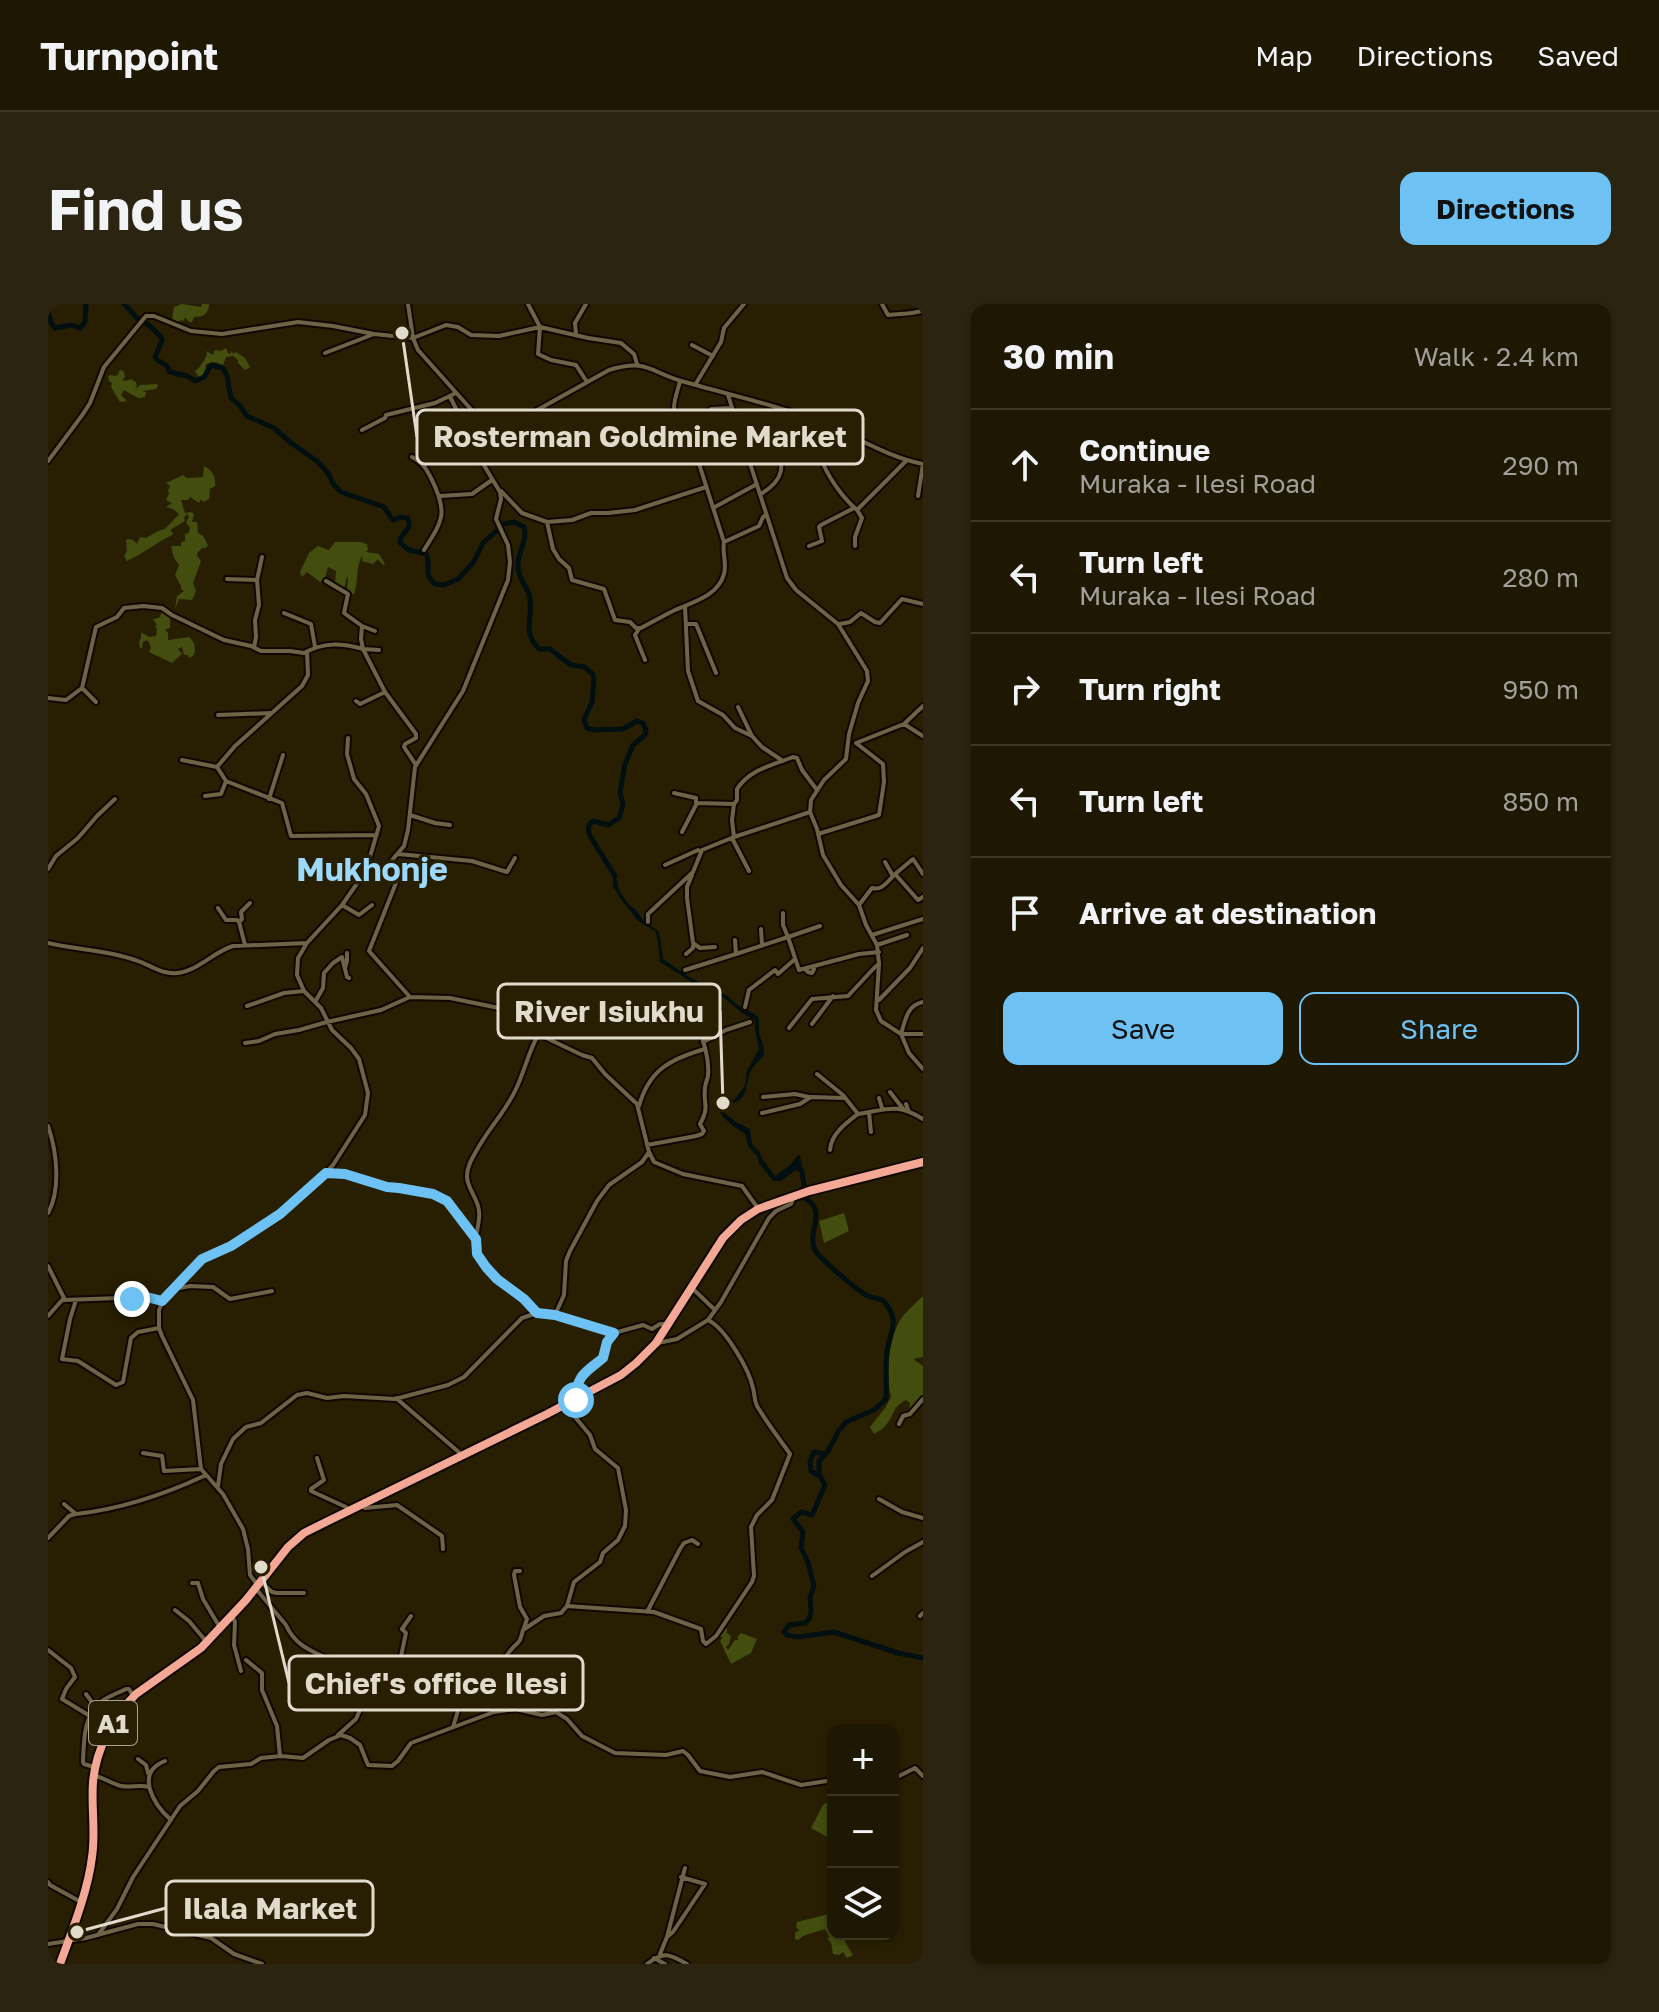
<!DOCTYPE html>
<html lang="en">
<head>
<meta charset="utf-8">
<style>
	body { margin:0; font-family:"Golos Text",sans-serif; background:#2b2411; color:#f1f3f6 }
	.controls { position:absolute; right:24px; bottom:24px; display:grid; overflow:hidden; border-radius:16px; box-shadow:0 2px 6px #0004 }
	.controls button { width:72px; height:72px; display:grid; place-items:center; padding:0; border:0; border-bottom:2px solid #3c3624; background:#1e1702; color:#f1f3f6; font:40px sans-serif }
	.stop { position:absolute; width:24px; height:24px; margin:-18px; border:6px solid #6dc2f3; border-radius:50%; background:#fff }
	.stop.end { background:#6dc2f3; border-color:#fff; box-shadow:0 2px 8px #0008 }
	.list { margin:0; padding:0; list-style:none }
	h2 { display:flex; justify-content:space-between; align-items:center; height:104px; margin:0; padding:0 32px; font-size:34px }
	h2 small { font-size:26px; font-weight:400; color:#a19f99 }
	.list li { display:grid; grid-template-columns:52px 1fr auto; gap:24px; align-items:center; box-sizing:border-box; height:112px; padding:0 32px; border-top:2px solid #3c3624 }
	.list b { display:block; font-size:30px; white-space:nowrap }
	.list p { margin:0; font-size:26px; white-space:nowrap; color:#a19f99 }
	.list em { font-size:26px; font-style:normal; color:#a19f99 }
	.actions { display:flex; gap:16px; padding:24px 32px }
	.actions a { flex:1; padding:18px 0; border:2px solid #6dc2f3; border-radius:16px; text-align:center; font-size:28px; color:#6dc2f3 }
	.actions .main { background:#6dc2f3; color:#111 }
	.icon { flex:none; width:44px; height:44px; fill:none; stroke:currentColor; stroke-width:2; stroke-linecap:round; stroke-linejoin:round }
	.map { position:relative; flex:none; width:875px; height:1660px; overflow:hidden; border-radius:16px }
	header { display:flex; align-items:center; gap:48px; box-sizing:border-box; height:112px; padding:0 40px; background:#1e1702; border-bottom:2px solid #3c3624 }
	header strong { font-size:38px }
	nav { display:flex; gap:44px; margin-inline-start:auto; font-size:28px }
	.intro { display:flex; align-items:center; justify-content:space-between; box-sizing:border-box; height:192px; padding:0 48px }
	h1 { margin:0; font-size:56px }
	.button { padding:20px 36px; border-radius:16px; background:#6dc2f3; color:#111; font-size:28px; font-weight:700 }
	main { display:flex; gap:48px; padding:0 48px }
	aside { flex:1; background:#1e1702; border-radius:16px; box-shadow:0 2px 6px #0004 }
	.map>svg:first-child { display:block }
	.forest { fill:#424d0e }
	.water { fill:#020f10 }
	.lines { fill:none; stroke-linecap:round; stroke-linejoin:round }
	.river { stroke:#020f10; stroke-width:5 }
	.minor-casing { stroke:#100800; stroke-width:8 }
	.highway-casing { stroke:#100800; stroke-width:12 }
	.minor { stroke:#6d6346; stroke-width:4 }
	.highway { stroke:#f2a894; stroke-width:8 }
	.route { stroke:#6dc2f3; stroke-width:10 }
	.labels { text-anchor:middle; dominant-baseline:central; stroke-width:7; stroke-linejoin:round; paint-order:stroke }
	.shield { fill:#281f03; stroke:#aaa38f; stroke-width:2 }
	.shield-label { font-size:26px; font-weight:bold; fill:#e1dbcb }
	.quarter-label { font-size:32px; font-weight:bold; fill:#9cd9fd; stroke:#281f03 }
	.leader { fill:none; stroke:#e1dbcb; stroke-width:3 }
	.callout-dot { fill:#e1dbcb; stroke:#281f03; stroke-width:3 }
	.callout { fill:#281f03; stroke:#e1dbcb; stroke-width:3 }
	.callout-label { font-size:30px; text-anchor:middle; font-weight:bold; fill:#e1dbcb }
</style>
</head>
<body>
<header>
<strong>Turnpoint</strong>
<nav><a>Map</a><a>Directions</a><a>Saved</a></nav>
</header>
<div class="intro"><h1>Find us</h1><a class="button">Directions</a></div>
<main>
<div class="map">
<svg width="875" height="1660" viewBox="0 0 875 1660">
	<rect width="100%" height="100%" fill="#281f03"/>
	<path class="forest" d="M134 0 153 3 154 0H161C161 10 155 13 146 13L144 18H141L137 13 136 17 133 16 129 19 124 16 126 3Z
		M178 44 180 49 182 50 184 47 185 50 188 48 197 54 202 63 197 66 190 59V56L185 52 178 53 175 61 167 58 158 60 157 70 151 74 147 67C153 63 155 58 159 51L158 47 165 51 167 46 173 47Z
		M75 66 77 73 74 76 78 77 83 75 88 78 89 83 86 87 92 81 109 80 110 82 108 85 95 87 98 88 97 93 90 94 76 86 73 91 79 97 72 98 63 83 64 79 61 77 60 72 63 71 66 72 70 71 71 67Z
		M156 162C164 166 168 172 167 182L162 185 161 195 155 198 153 195 151 199 142 193 140 196H133L137 209 143 208 146 210 144 218H149L150 229 155 232 160 241 158 244H154L150 248 149 252 153 257 145 279 148 287 144 296 131 295 127 305 129 292 136 287 133 285V282L127 271 131 261 126 254 123 242H133V238L137 237V230L141 229 142 224 138 218 141 213 139 210 136 213 137 217 122 226 125 229 124 231C108 239 96 249 79 257L76 252 79 247 78 236 80 235 85 236 89 240 92 233 98 234 110 227 117 225 131 210 125 205 118 203 124 199 118 196 121 190 120 186 122 182 118 179 135 171 139 174 155 173Z
		M287 238H312L319 240 320 246 318 248 331 250 337 260 335 261 330 255 325 260 314 257 315 251C307 262 311 276 306 290H303L299 285 300 275 299 272 296 286 287 279 288 267 280 263 277 275 272 278 259 268 254 273 252 268 261 249 270 242 281 246Z
		M114 308 122 314V324L117 326 120 329V336L141 333C147 338 148 344 146 351L141 354 140 351H136L134 343 130 345 134 350 124 359 101 348 103 344 101 338 98 336 95 338 94 344H92L91 337 93 334V328L101 333 108 332 109 325 107 322 109 321 105 315 111 314Z
		M796 909 801 927 776 939 771 917Z
		M875 992V1053L865 1055 875 1062V1092L861 1107 862 1099 858 1096C843 1104 847 1112 837 1122 834 1126 830 1127 826 1130L822 1123 837 1104 843 1093C838 1072 840 1042 849 1022 854 1010 866 1001 875 992Z
		M677 1323 679 1325V1329L683 1332 681 1340 678 1343 680 1346 687 1336H690V1332L693 1329 709 1335 703 1349 683 1360 672 1337 675 1333H669Z
		M785 1494 783 1507 785 1508V1512L783 1514 785 1515V1536L763 1524 775 1501Z
		M785 1609V1630H795C796 1638 801 1644 805 1651L799 1654 795 1648 791 1651 785 1650 783 1639 779 1634H782L777 1625 755 1632 750 1636 747 1635V1629L751 1626 748 1623 749 1618Z"/>
	<path class="water" d="M567 568 571 586 580 600 587 605 595 616 610 627 612 633 615 655 641 673 678 691 691 702 705 709 711 714C711 719 711 723 711 728 712 734 716 741 716 747 716 755 709 757 705 763 694 780 705 799 676 800L673 806 688 818 702 825 704 840 712 848 713 853 727 872 742 861 750 851 752 852 756 872 753 873 752 868 748 866 733 877H725L711 859 709 852 700 842 697 830C688 824 676 816 670 806L672 798 686 796 697 782 699 767 711 745 707 725V716L694 709 675 693 650 682 612 658 610 637 607 627 590 617 572 594 565 582V569Z"/>
	<g class="lines">
		<path class="river" d="M76 0 90 15 102 22 113 33 114 37 107 53 108 55 119 62 122 68 139 72 147 77 156 73 163 61 175 64 179 72 183 94 192 102 199 112 226 124 242 138 270 158 280 169 286 181 293 188 336 203 345 216 353 213 359 214C367 226 351 228 352 239L361 246 378 250C384 261 374 269 387 280L396 281 410 275 425 259 435 239 456 220 466 218 476 223C480 237 470 247 470 260 469 272 477 280 481 290 487 312 472 326 491 345H502L523 361 536 363 544 369 546 374 544 398 536 416 539 424 547 426 575 425 589 417 595 419 598 426 597 431 585 441 577 460 572 488 575 501 571 514 560 521 545 517C539 521 540 526 542 532L567 572
			M0 6 3 19 7 24 23 21 32 24 37 18 38 0
			M754 867 758 895C780 909 758 927 767 946 772 955 808 985 818 991 824 994 830 994 836 997 853 1019 842 1025 839 1048 837 1063 839 1079 838 1095L826 1106 798 1118 790 1128 780 1147 771 1157V1170L777 1181 764 1211 753 1208 745 1215 755 1228 753 1244 760 1258 766 1282 762 1293 763 1308 761 1315 757 1319 741 1321 736 1328 739 1331 750 1333 786 1328 850 1349 875 1354
			M772 1172 763 1167 762 1157 766 1148 776 1150"/>
		<g class="minor-casing">
			<path id="minor" d="M360 0 365 34 370 46 437 121C448 125 456 122 466 119L561 66C601 54 602 69 637 78 682 91 729 101 773 118 807 132 839 153 875 160
				M480 0 492 23 490 50 503 56 528 61 539 78
				M834 0 840 11C853 9 863 11 875 6
				M528 30 527 19 538 0
				M644 41 665 52
				M277 49 326 30
				M647 81 673 38 676 24 696 0
				M680 91 739 274 748 286 790 320 819 367 820 377 810 399 801 430 798 455 776 476 763 496 762 508 769 525 775 551 793 581 811 601 818 621 829 641 831 660 828 706 833 717 853 730 861 749 875 765
				M402 93 427 141 432 144
				M660 112 663 105 683 104
				M741 118 764 122
				M774 118C771 129 769 141 772 151 778 171 794 193 809 206L858 157
				M314 126 337 114 338 111 387 99 408 89
				M691 128 718 134 726 139 748 109
				M364 153C375 159 378 164 384 176 400 209 395 216 376 246
				M0 157 35 110 42 99 56 63 98 12H106L143 27 174 30 250 18 285 22 326 30 365 34 398 21 410 23 423 31 451 32 492 23 540 34 573 39 586 50 589 60
				M377 160 427 141
				M453 187 474 209 499 218 524 216 543 209H560L587 206 658 183
				M713 190C736 176 738 162 726 139
				M392 192 424 190 444 176
				M870 192 875 160
				M665 204 709 180
				M499 218 505 245 511 255 521 264 524 276 556 285 567 316 582 318 588 324H593C604 318 615 312 627 306 645 298 670 292 676 270 679 259 674 249 676 238L647 147C640 133 626 120 626 104 626 95 630 86 632 77
				M676 238 711 222 715 213 718 211
				M761 242 774 237 771 223 773 221 806 204
				M807 242V233L814 214 809 206
				M179 275 209 276
				M278 277 300 290 296 309 314 322 313 335 315 345 331 346
				M637 302 640 367 650 397 675 411 687 424 704 432 714 443 735 457
				M236 309 263 320 267 343
				M638 320H648L668 369
				M792 320 802 318 813 309 827 318 832 319 854 295 875 300
				M314 322 327 327
				M591 325 587 331 597 356
				M206 343 208 333 207 316 211 301 209 276 214 253
				M34 384 48 398
				M0 394 18 396 34 384 48 323 69 313 76 304 95 302 114 304 124 311 176 336 203 342 213 347H242L256 349C276 338 293 339 315 345L337 388 368 430V434L357 440 356 443 368 461
				M308 397 312 400 337 388
				M690 403 703 430
				M170 411 223 409
				M856 420 875 432
				M300 434 299 450 306 475 318 490 331 522 317 570
				M808 439 856 420 875 402
				M134 456 169 463 178 477 173 490 157 492
				M169 463 187 442 254 382 260 371 259 348
				M178 477 234 499 243 532 329 531
				M626 489 648 494V499
				M221 495 235 451
				M686 500 684 516 686 533
				M362 511 387 519 402 521
				M634 528 649 499 686 500 689 496V485C702 465 725 461 745 453L749 454 754 466 769 486
				M770 530 831 511 836 478 835 460 808 439
				M684 534 701 567
				M350 550 424 557 459 568 467 554
				M837 558 845 572
				M617 561 650 546 652 547
				M336 564 348 575V579L321 647 362 693
				M0 565 8 552 30 534 49 512 67 495
				M847 570 865 555 875 570
				M644 571 639 583V594L645 639 652 644 667 643
				M294 601 311 611 324 601
				M811 601 824 584C834 587 840 577 847 570L870 596 875 593
				M170 604 178 616H189L191 618
				M600 618V610L645 568 654 546 686 533 762 508
				M772 622 740 633 751 666 811 650 831 648
				M713 625 714 641
				M824 631 875 615
				M687 636 688 650 740 633 735 621V609
				M0 639C28 646 59 646 87 656 101 660 114 671 129 669 150 667 165 648 185 642L259 639
				M197 641 191 618 194 615 193 608 202 599
				M829 641 859 631
				M638 650 645 644V642
				M297 664 299 657V649
				M757 665 760 668 764 669 766 665
				M637 666 688 650
				M831 696 862 664 875 644
				M267 698 275 684 276 669 285 659 294 653 299 673 301 674
				M875 698C859 701 857 717 853 730H875
				M199 702 236 689 256 687
				M697 703 701 686 727 666 730 670 747 655
				M764 720 785 692
				M741 724 764 695 800 692 827 663 831 660
				M655 738 678 726 702 718
				M197 739 211 737 227 730 251 726 279 718 333 706 362 693 402 694 456 705 490 730 534 751 544 754 557 770 589 800 601 848 606 858 635 870 694 882 709 903
				M769 770 795 791 810 810C839 806 847 798 875 815
				M842 788 856 806
				M715 793 747 790 761 793
				M831 794 834 804
				M858 800 861 808
				M591 802C601 766 622 755 657 745
				M821 808 823 828
				M714 809 752 800 763 793 796 794
				M0 822C9 848 13 886 0 909
				M599 841 648 832 654 830 656 827 652 820C662 802 655 801 657 784 657 779 660 775 660 771 662 751 652 729 646 709
				M782 846C783 830 798 819 810 810
				M278 869 297 870 334 882 351 884 391 892 399 897 407 906 428 935
				M0 962 16 994 0 1012
				M644 984 667 1006
				M126 985 142 982 165 983 182 995 224 987
				M16 996 71 994 80 997 88 991 114 997
				M28 996 22 1015 14 1055 30 1057 68 1081 75 1078 83 1034 90 1028 111 1024
				M489 1009C472 989 438 974 428 949 424 936 433 920 431 907 430 894 419 885 419 872 419 862 425 853 430 844 441 824 457 808 467 787 476 769 480 749 490 731
				M507 1011 516 991 518 957 522 947 549 897 561 881 594 858 601 848
				M660 1016 673 998 721 914 728 907 743 900 746 892
				M348 1094 413 1150
				M528 1096C528 1070 538 1068 555 1054L559 1038 566 1029
				M851 1120 855 1112 862 1110 875 1095
				M95 1149 114 1152 116 1167 153 1165
				M269 1154 276 1176 263 1185V1187L298 1203 300 1207
				M170 1182 173 1160 185 1135 198 1123 213 1119 249 1091 259 1089 279 1094 296 1092 347 1095 400 1081 416 1073 474 1014 489 1009 507 1011 566 1029 595 1021 604 1025 612 1020H618
				M831 1195 854 1208 875 1214
				M16 1200 28 1210C73 1205 115 1191 156 1172
				M316 1202 317 1204 349 1201 394 1232 395 1245
				M0 1234 21 1212 27 1210
				M472 1267H467L466 1271 472 1303 479 1315 476 1324
				M824 1272 857 1248 875 1238
				M213 1278 224 1288 229 1289H256
				M144 1279H150L155 1295 171 1322
				M208 1279 202 1271 200 1245 195 1225 175 1190 153 1165 145 1096 114 1032 111 1024V1006L117 992 154 955 183 942 212 923 232 910 267 880 285 861 317 811 320 789 311 755 303 744 284 726 273 704 256 687 249 671 250 654 259 639 294 601 315 571 339 562 356 542 360 526 367 463 415 387 460 276 462 258 460 241 448 215 453 195 452 188 434 158 432 149 433 136 437 121
				M209 1286 238 1321C249 1346 271 1349 293 1361 304 1367 314 1375 324 1383
				M519 1302 606 1308 653 1325 655 1337 658 1340 668 1332 704 1278 706 1272 703 1223 709 1211 724 1196 742 1150C731 1134 719 1119 709 1102 706 1096 707 1091 705 1084 701 1065 677 1024 660 1016L629 1035 610 1039
				M127 1306 141 1317 157 1336
				M599 1308 632 1245 636 1239 644 1236 650 1240
				M184 1312 187 1318 186 1341 193 1367
				M872 1312 875 1309
				M0 1346 23 1364 27 1373 18 1385 14 1395 42 1412
				M198 1356 214 1369V1386L229 1422 232 1452
				M394 1383 403 1389 412 1400 405 1423
				M38 1390 46 1401 49 1402
				M446 1408C443 1392 451 1359 462 1347 471 1336 471 1342 475 1326L496 1312 513 1309 519 1302 526 1278 552 1258 555 1249 570 1236 577 1222 578 1206 570 1164 547 1145 542 1131 517 1101
				M290 1431 308 1415 319 1390 327 1380 345 1361 352 1357 358 1329 354 1325 363 1312
				M90 1455 98 1461 100 1469
				M117 1457C86 1469 106 1501 123 1516
				M46 1463 36 1460 35 1458C36 1437 35 1411 54 1397 61 1392 70 1389 78 1385H81L84 1390
				M46 1472C56 1473 63 1480 73 1482 83 1484 91 1480 101 1483
				M845 1475 867 1464 875 1472
				M0 1578 2 1581 33 1598
				M50 1631 69 1605 85 1573 132 1502 150 1487 166 1467 171 1463 203 1460 213 1454 233 1452 255 1454 281 1436 293 1431 302 1434 312 1441 320 1461 344 1462 350 1457 363 1439 446 1408 468 1405 494 1411 508 1408 519 1415 534 1432 567 1449 618 1451 635 1447 640 1451 652 1467 682 1473 714 1468 753 1481 785 1476
				M619 1633 625 1628 657 1580 633 1573
				M0 1640 38 1634 90 1620H105L163 1634 186 1650 214 1660
				M612 1650 619 1633 637 1564
				M606 1654 617 1660
				M599 1660C616 1647 621 1650 639 1660"/>
		</g>
		<g class="highway-casing">
			<path id="highway" d="M12 1660C24 1627 40 1587 44 1553 48 1528 43 1503 45 1478 48 1445 65 1413 88 1390L153 1344 198 1296 240 1243 256 1229 278 1218 499 1110 573 1071 588 1059 608 1039 675 934 693 916 710 905 761 887 875 858"/>
		</g>
		<use href="#minor" class="minor"/>
		<use href="#highway" class="highway"/>
	</g>
	<g class="lines">
		<path class="route" d="M84 995 86 992H95L114 997 154 955 183 942 232 910 278 869 297 870 339 883 351 884 385 890 399 897 428 935 429 950 438 963 449 975 476 995 489 1009 507 1011 566 1029 559 1038 555 1054C538 1068 528 1071 528 1096"/>
	</g>
	<g class="labels">
		<rect class="shield" x="41" y="1397" width="48" height="44" rx="6"/>
		<g class="shield-label">
			<text x="65" y="1419">A1</text>
		</g>
		<g class="quarter-label">
			<text x="324" y="565">Mukhonje</text>
		</g>
	</g>
	<path class="leader" d="M354 29L369 133M675 799L672 707M213 1263L241 1379M29 1628L118 1604"/>
	<g class="callout-dot">
		<circle cx="354" cy="29" r="8"/>
		<circle cx="675" cy="799" r="8"/>
		<circle cx="213" cy="1263" r="8"/>
		<circle cx="29" cy="1628" r="8"/>
	</g>
	<g class="callout">
		<rect x="369" y="106" width="446" height="54" rx="8"/>
		<rect x="450" y="680" width="222" height="54" rx="8"/>
		<rect x="241" y="1352" width="294" height="54" rx="8"/>
		<rect x="118" y="1577" width="207" height="54" rx="8"/>
	</g>
	<g class="callout-label">
		<text x="592" y="143">Rosterman Goldmine Market</text>
		<text x="561" y="718">River Isiukhu</text>
		<text x="388" y="1390">Chief's office Ilesi</text>
		<text x="222" y="1615">Ilala Market</text>
	</g>
</svg>
<div class="controls">
<button>+</button>
<button>−</button>
<button><svg class="icon" aria-label="layers" viewBox="0 0 24 24"><path d="M12 4l9 5-9 5-9-5zM3 14l9 5 9-5"/></svg></button>
</div>
<div class="stop" style="left:528px;top:1096px"></div>
<div class="stop end" style="left:84px;top:995px"></div>
</div>
<aside>
<h2>30 min<small>Walk · 2.4 km</small></h2>
<ul class="list">
<li><svg class="icon" aria-label="ahead" viewBox="0 0 24 24"><path d="M12 20V5M6 11l6-6 6 6"/></svg><div><b>Continue</b><p>Muraka - Ilesi Road</p></div><em>290 m</em></li>
<li><svg class="icon" aria-label="left" viewBox="0 0 24 24"><path d="M17 20v-9H6M10 6l-5 5 5 5"/></svg><div><b>Turn left</b><p>Muraka - Ilesi Road</p></div><em>280 m</em></li>
<li><svg class="icon" aria-label="right" viewBox="0 0 24 24"><path d="M7 20v-9h11M14 6l5 5-5 5"/></svg><div><b>Turn right</b></div><em>950 m</em></li>
<li><svg class="icon" aria-label="left" viewBox="0 0 24 24"><path d="M17 20v-9H6M10 6l-5 5 5 5"/></svg><div><b>Turn left</b></div><em>850 m</em></li>
<li><svg class="icon" aria-label="arrive" viewBox="0 0 24 24"><path d="M6 21V4h12l-3 4 3 4H6"/></svg><div><b>Arrive at destination</b></div></li>
</ul>
<div class="actions"><a class="main">Save</a><a>Share</a></div>
</aside>
</main>
</body>
</html>
